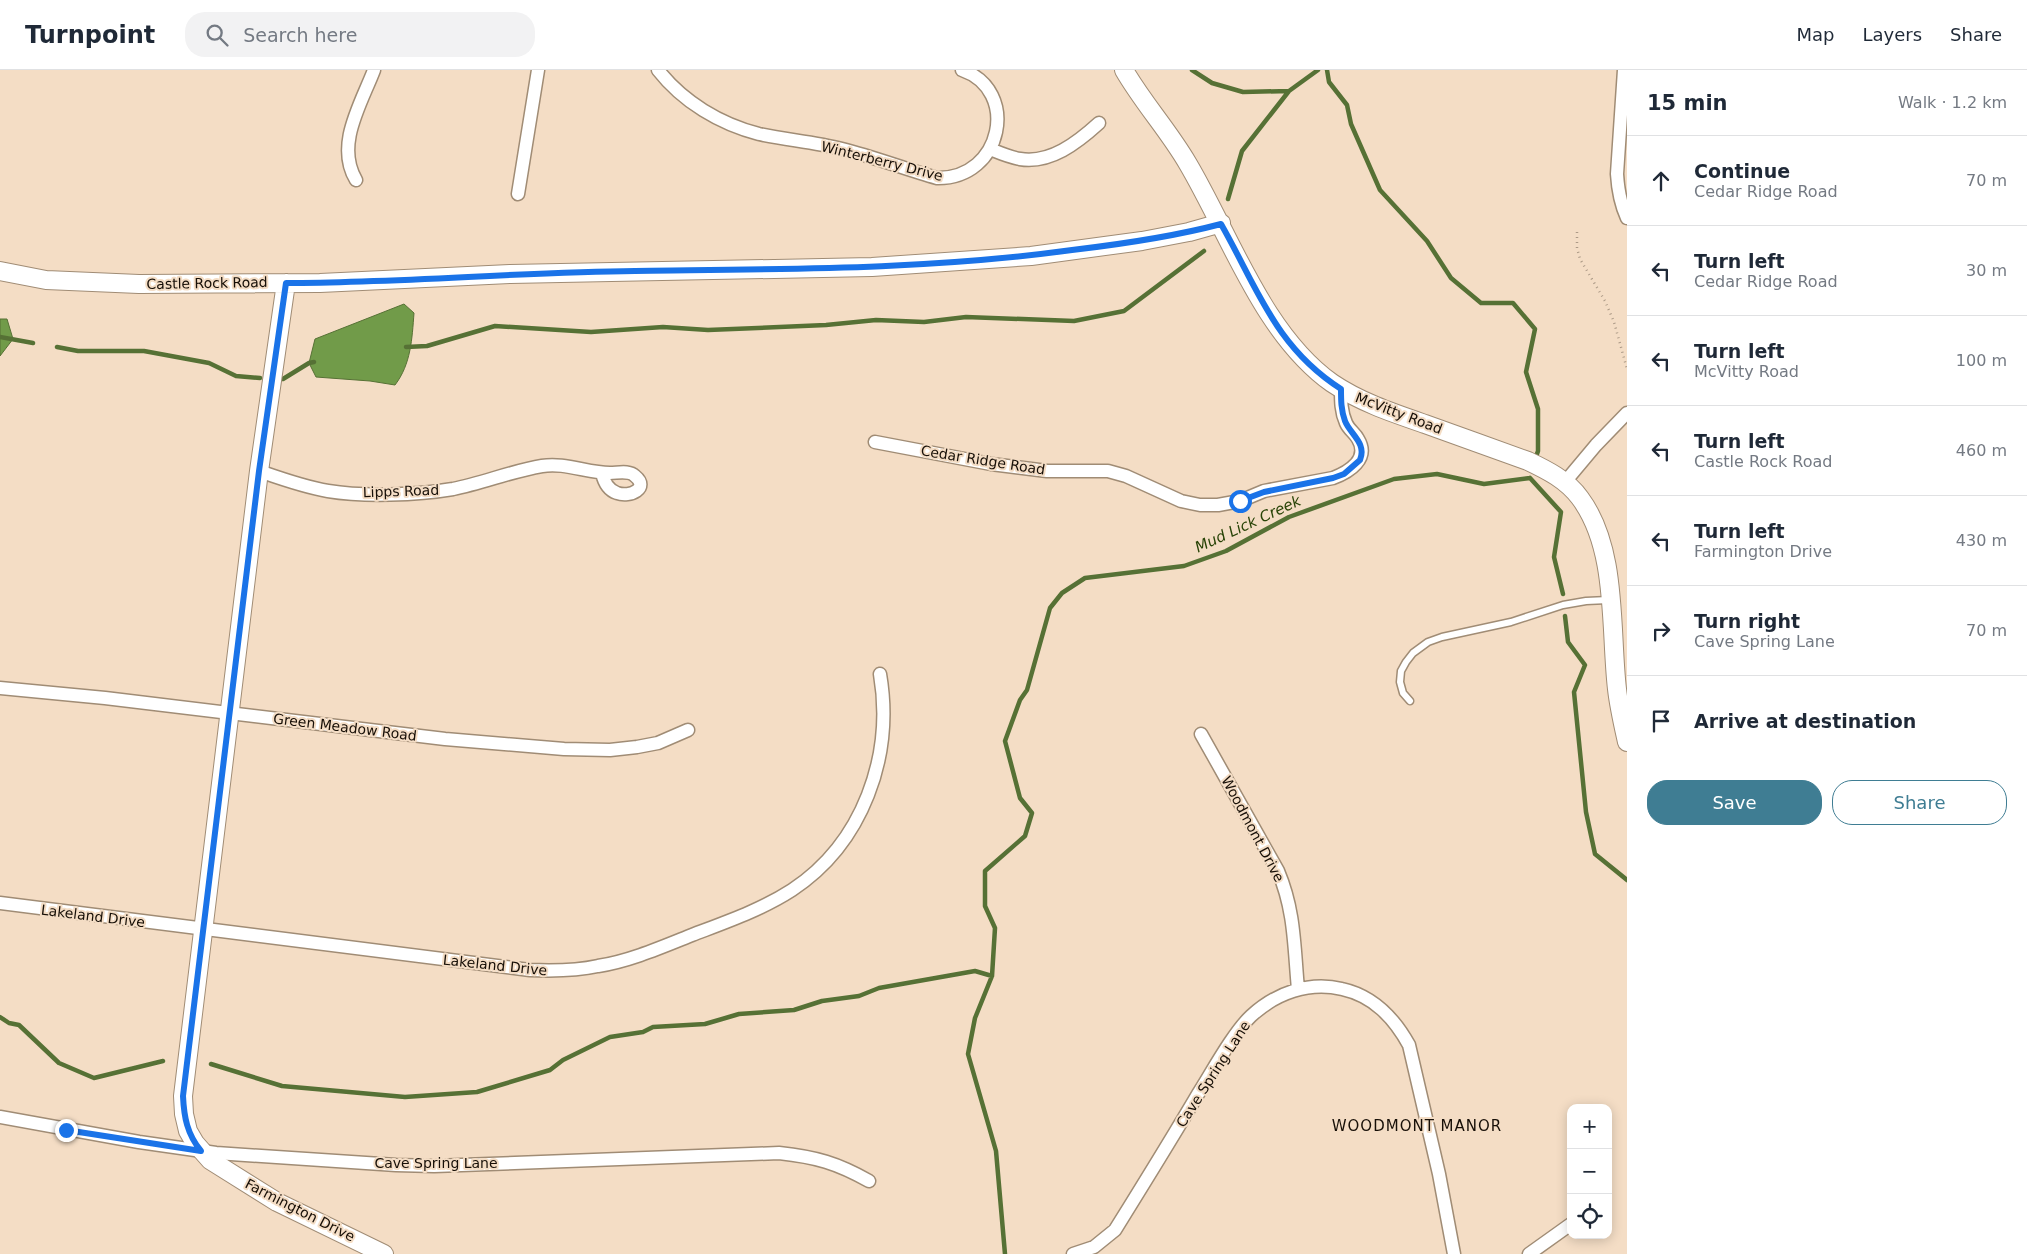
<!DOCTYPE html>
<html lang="en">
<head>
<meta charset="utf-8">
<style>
	body { margin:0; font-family:"DejaVu Sans",sans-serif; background:#f2f2f3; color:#1f2937 }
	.controls { position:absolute; right:15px; bottom:15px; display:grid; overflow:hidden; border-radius:10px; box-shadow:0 2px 12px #0003 }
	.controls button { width:45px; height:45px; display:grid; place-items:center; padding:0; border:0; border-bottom:1px solid #e0e1e3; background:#fff; color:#1f2937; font:25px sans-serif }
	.stop { position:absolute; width:15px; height:15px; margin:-11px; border:4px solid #1a73e8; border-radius:50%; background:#fff }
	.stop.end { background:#1a73e8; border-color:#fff; box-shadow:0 1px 5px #0008 }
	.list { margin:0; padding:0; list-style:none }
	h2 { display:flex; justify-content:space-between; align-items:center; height:65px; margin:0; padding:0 20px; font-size:21px }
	h2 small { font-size:16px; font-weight:400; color:#747a83 }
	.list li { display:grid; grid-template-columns:32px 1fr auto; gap:15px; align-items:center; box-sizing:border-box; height:90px; padding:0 20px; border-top:1px solid #e0e1e3 }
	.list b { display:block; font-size:19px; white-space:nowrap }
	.list p { margin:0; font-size:16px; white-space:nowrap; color:#747a83 }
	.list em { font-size:16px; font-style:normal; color:#747a83 }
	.actions { display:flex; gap:10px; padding:15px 20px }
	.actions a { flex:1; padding:11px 0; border:1px solid #3f7d93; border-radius:20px; text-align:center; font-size:18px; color:#3f7d93 }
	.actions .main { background:#3f7d93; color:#fff }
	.icon { flex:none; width:28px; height:28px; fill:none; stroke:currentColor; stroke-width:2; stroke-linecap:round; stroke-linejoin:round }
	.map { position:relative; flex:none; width:1627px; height:1184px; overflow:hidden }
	header { display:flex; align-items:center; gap:30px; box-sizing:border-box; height:70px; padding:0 25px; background:#fff; border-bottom:1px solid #e0e1e3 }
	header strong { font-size:24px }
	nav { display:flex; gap:28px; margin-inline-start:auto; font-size:18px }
	.search { width:350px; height:45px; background:#f2f2f3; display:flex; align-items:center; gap:12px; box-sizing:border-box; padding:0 18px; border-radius:20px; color:#747a83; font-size:19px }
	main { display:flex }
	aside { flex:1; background:#fff }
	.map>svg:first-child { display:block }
	.water { fill:#719b49; stroke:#567135 }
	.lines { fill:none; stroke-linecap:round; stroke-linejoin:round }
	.stream { stroke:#567135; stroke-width:4.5 }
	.lane-casing { stroke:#a08c75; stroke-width:9 }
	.street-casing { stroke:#a08c75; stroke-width:15 }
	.secondary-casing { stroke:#a08c75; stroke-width:20 }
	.path { stroke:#ac9a87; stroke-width:2.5; stroke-dasharray:1 4; stroke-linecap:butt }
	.lane { stroke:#fff; stroke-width:6 }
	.street { stroke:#fff; stroke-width:12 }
	.secondary { stroke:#fff; stroke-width:18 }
	.route { stroke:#1a73e8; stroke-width:6 }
	.labels { text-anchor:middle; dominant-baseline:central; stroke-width:4; stroke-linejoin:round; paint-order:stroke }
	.street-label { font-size:14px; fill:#170f07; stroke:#f4ddc5 }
	.water-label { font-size:15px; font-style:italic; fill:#284306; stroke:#f4ddc5 }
	.neighbourhood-label { font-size:15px; letter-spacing:1px; fill:#170f07; stroke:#f4ddc5 }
</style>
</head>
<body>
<header>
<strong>Turnpoint</strong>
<div class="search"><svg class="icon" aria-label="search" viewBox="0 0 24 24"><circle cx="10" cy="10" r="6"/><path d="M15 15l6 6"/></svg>Search here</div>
<nav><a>Map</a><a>Layers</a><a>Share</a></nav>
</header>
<main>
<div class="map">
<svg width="1627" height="1184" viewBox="0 0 1627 1184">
	<rect width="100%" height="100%" fill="#f4ddc5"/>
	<path class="water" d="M404 234 414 243C412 269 411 294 395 315L370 311 316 307 309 293 315 269Z
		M0 249H7L13 269 0 286Z"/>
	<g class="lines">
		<path class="stream" d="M1192 0 1212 13 1243 22 1289 21
			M1327 0 1329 12 1347 35 1351 54 1380 120 1427 171 1451 208 1481 233H1513L1535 259 1526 302 1538 339V381L1535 390
			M1228 129 1242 81 1289 21 1318 0
			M0 267 33 273
			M57 277 78 281H144L209 293 236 306 260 308
			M406 277 427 276 495 256 591 262 663 257 708 260 826 255 876 250 924 252 966 247 1074 251 1124 241 1204 181
			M283 309 309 293 314 292
			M1530 408 1561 442 1554 487 1563 524
			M1565 546 1568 572 1585 595 1574 622 1586 742 1595 784 1627 810
			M0 947 9 953 19 955 59 993 94 1008 163 991
			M211 994 282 1016 405 1027 477 1022 550 1000 563 990 610 967 643 962 653 957 705 954 739 944 794 940 822 931 859 926 879 918 975 901 992 906
			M1005 1184 996 1081 968 984 975 948 992 906 995 858 985 836V801L1025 766 1032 743 1020 728 1005 671 1020 630 1027 620 1050 538 1062 523 1085 508 1184 496 1226 481 1289 447 1394 409 1437 404 1484 414 1530 408"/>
		<g class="lane-casing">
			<path id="lane" d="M1410 631 1403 623 1400 612 1401 601 1406 592 1413 583 1428 572 1442 567 1511 552 1563 535 1586 531 1608 530"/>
		</g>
		<g class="street-casing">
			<path id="street" d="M658 0C683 32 720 54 759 64 787 70 815 72 842 79 874 87 905 99 937 108 1003 109 1020 20 962 0
				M1624 0 1617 104C1618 120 1620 133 1627 148
				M990 79C1000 83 1009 87 1020 89 1050 94 1077 73 1099 53
				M356 110C335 75 361 34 374 0
				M518 124 538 0
				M875 372 991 394 1047 401H1108L1126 406 1181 431 1200 435H1218L1240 431 1264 421 1333 408C1349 402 1370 389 1358 369 1355 363 1349 360 1346 353 1341 342 1341 331 1341 319
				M259 401C282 409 304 417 328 421 364 427 417 425 453 419 483 413 512 401 542 396 564 392 588 403 610 403 618 403 629 400 635 406 650 418 630 428 617 423 608 420 604 412 602 403
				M1565 412 1596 375 1627 343
				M0 618 105 628 445 669 564 679 610 680 637 677 658 673 688 660
				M1201 664 1278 801C1295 841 1294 877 1298 919
				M0 833 530 900C553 901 575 901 598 896 630 891 662 877 692 865 726 852 761 840 792 820 863 773 894 686 880 604
				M0 1047 139 1072 216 1083 396 1095 434 1096 779 1083C816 1087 837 1093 869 1111
				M1073 1184 1094 1177 1115 1160C1143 1115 1171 1070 1198 1024 1212 1002 1233 963 1251 946 1276 923 1309 911 1342 919 1374 926 1394 948 1409 975L1439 1104 1454 1184
				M1529 1184 1571 1154"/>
		</g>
		<g class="secondary-casing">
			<path id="secondary" d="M1124 0C1143 33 1169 61 1188 94 1230 165 1263 264 1332 313 1360 332 1393 343 1425 354 1459 366 1494 379 1528 391 1547 400 1567 410 1580 428 1618 479 1610 559 1617 619 1619 637 1623 654 1627 672
				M0 201 46 210 139 214 320 213 510 204 872 197 1031 186 1142 171 1189 162 1221 153
				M286 213 259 401 183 1026 184 1044 188 1061 195 1073 210 1090 277 1132 384 1184"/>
		</g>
		<path class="path" d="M1577 162V178L1580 189 1605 231 1614 252 1627 299"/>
		<use href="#lane" class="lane"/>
		<use href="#street" class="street"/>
		<use href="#secondary" class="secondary"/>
	</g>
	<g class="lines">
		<path class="route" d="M66 1060 201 1081C187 1064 184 1047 183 1026L259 401 286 213C402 213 518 202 635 201 781 199 927 200 1072 180 1123 174 1172 167 1221 154 1257 217 1275 277 1341 319 1341 330 1341 340 1345 351 1350 364 1367 373 1360 390L1344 404 1333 408 1264 422 1240 431"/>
	</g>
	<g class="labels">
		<g class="street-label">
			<text transform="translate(882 91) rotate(14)">Winterberry Drive</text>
			<text transform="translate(207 213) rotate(-1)">Castle Rock Road</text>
			<text transform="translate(1399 343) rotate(21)">McVitty Road</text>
			<text transform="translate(983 390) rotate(9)">Cedar Ridge Road</text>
			<text transform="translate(401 421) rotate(-2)">Lipps Road</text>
			<text transform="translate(345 657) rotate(7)">Green Meadow Road</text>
			<text transform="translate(1253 759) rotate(62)">Woodmont Drive</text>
			<text transform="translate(93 846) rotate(7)">Lakeland Drive</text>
			<text transform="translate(495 895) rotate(6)">Lakeland Drive</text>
			<text transform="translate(1213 1004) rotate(-57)">Cave Spring Lane</text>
			<text x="436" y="1093">Cave Spring Lane</text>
			<text transform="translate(300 1140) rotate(27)">Farmington Drive</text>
		</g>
		<g class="water-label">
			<text transform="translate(1248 454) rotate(-25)">Mud Lick Creek</text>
		</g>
		<g class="neighbourhood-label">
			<text x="1417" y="1056">WOODMONT MANOR</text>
		</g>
	</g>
</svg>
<div class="controls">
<button>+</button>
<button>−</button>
<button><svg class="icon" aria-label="locate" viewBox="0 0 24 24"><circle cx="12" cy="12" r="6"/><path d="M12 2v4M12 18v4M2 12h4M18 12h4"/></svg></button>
</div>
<div class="stop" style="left:1240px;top:431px"></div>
<div class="stop end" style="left:66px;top:1060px"></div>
</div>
<aside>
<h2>15 min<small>Walk · 1.2 km</small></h2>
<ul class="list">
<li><svg class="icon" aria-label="ahead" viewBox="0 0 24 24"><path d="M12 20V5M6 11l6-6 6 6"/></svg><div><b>Continue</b><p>Cedar Ridge Road</p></div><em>70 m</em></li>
<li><svg class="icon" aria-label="left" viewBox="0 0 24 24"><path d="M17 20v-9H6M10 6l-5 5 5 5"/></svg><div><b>Turn left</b><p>Cedar Ridge Road</p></div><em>30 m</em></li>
<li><svg class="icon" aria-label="left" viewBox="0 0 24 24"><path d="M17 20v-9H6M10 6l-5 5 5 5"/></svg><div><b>Turn left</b><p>McVitty Road</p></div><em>100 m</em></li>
<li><svg class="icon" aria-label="left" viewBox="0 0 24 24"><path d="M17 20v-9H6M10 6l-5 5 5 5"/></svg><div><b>Turn left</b><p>Castle Rock Road</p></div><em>460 m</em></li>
<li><svg class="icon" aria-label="left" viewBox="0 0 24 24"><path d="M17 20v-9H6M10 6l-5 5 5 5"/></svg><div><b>Turn left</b><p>Farmington Drive</p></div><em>430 m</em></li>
<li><svg class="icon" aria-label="right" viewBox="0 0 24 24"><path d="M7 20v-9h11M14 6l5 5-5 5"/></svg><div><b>Turn right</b><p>Cave Spring Lane</p></div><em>70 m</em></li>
<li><svg class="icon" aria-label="arrive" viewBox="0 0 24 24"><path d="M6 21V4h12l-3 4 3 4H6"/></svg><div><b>Arrive at destination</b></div></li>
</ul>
<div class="actions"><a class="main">Save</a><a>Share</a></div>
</aside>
</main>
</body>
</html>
